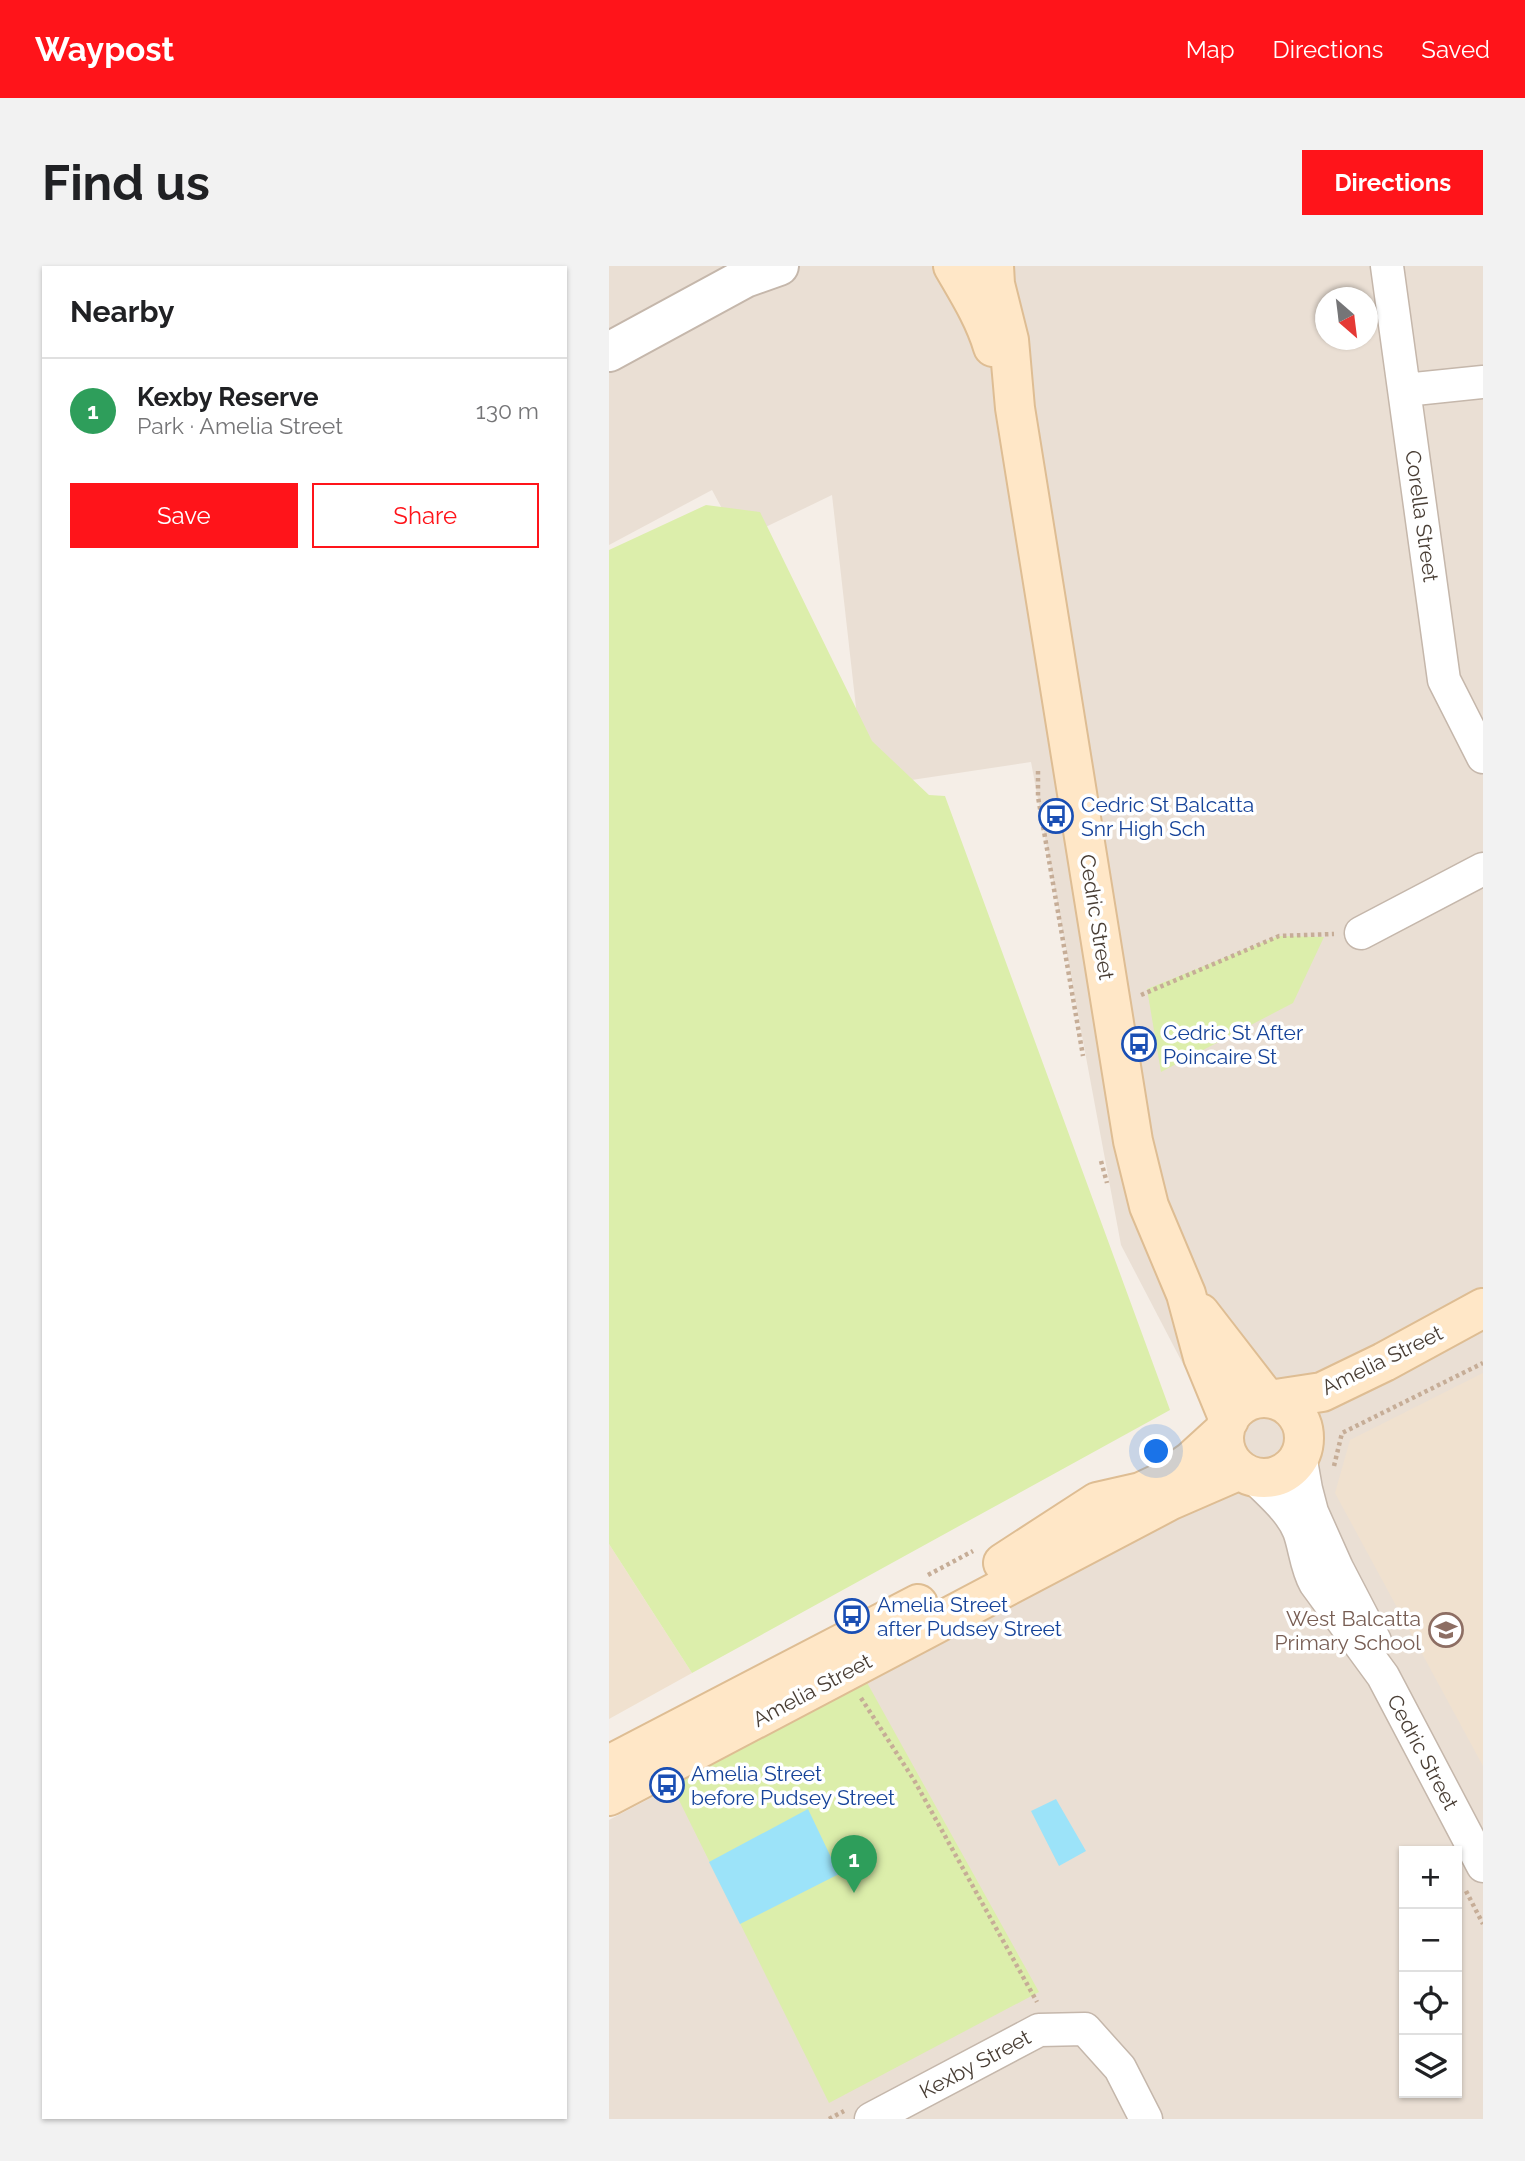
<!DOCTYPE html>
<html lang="en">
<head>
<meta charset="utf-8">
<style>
	body { margin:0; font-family:Raleway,sans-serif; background:#f2f2f2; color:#202124 }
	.controls { position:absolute; right:21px; bottom:21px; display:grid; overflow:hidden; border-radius:0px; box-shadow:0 2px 5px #0004 }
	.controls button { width:63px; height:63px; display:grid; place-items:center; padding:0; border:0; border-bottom:2px solid #e0e0e0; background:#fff; color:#202124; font:35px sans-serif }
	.compass { position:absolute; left:706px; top:21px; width:63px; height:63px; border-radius:50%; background:#fff; box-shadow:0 2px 5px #0004; rotate:152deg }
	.you { position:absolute; left:548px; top:1186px; width:24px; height:24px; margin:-18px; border:5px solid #fff; border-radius:50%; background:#1a73e8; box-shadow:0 0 0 10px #1a73e833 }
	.badge { display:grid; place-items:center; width:46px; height:46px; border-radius:50%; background:#ff141a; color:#fff; font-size:23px; font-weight:700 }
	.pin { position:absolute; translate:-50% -58px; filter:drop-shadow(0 2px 4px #0008) }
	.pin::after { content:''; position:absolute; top:37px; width:24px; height:21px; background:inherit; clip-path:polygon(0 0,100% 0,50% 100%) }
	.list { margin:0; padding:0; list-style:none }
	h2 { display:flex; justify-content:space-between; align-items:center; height:91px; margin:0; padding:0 28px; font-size:30px }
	h2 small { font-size:23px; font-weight:400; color:#757577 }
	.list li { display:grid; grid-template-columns:46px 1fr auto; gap:21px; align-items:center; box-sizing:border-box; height:105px; padding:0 28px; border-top:2px solid #e0e0e0 }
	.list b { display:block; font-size:26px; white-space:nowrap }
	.list p { margin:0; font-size:23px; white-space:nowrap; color:#757577 }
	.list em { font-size:23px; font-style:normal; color:#757577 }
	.actions { display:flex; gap:14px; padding:21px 28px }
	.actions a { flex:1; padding:16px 0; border:2px solid #ff141a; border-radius:0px; text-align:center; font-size:24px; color:#ff141a }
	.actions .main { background:#ff141a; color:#fff }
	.icon { flex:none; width:38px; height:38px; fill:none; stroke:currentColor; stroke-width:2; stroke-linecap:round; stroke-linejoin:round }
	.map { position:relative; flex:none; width:874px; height:1853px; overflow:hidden; border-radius:0px }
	header { display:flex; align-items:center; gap:42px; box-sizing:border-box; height:98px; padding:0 35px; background:#ff141a; color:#fff }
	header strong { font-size:33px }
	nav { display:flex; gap:38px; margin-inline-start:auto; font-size:24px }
	.intro { display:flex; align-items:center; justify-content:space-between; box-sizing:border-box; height:168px; padding:0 42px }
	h1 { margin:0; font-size:49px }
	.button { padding:18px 32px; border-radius:0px; background:#ff141a; color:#fff; font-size:24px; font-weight:700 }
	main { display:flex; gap:42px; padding:0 42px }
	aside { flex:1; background:#fff; border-radius:0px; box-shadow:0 2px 5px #0004 }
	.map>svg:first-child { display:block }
	.residential { fill:#eadfd4; fill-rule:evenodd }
	.education { fill:#f0e1cf }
	.green { fill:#dceeab }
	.water { fill:#9ce3f9 }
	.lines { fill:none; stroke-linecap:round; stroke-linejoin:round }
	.minor-casing { stroke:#c5b7ab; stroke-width:35 }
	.tertiary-casing { stroke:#c5b7ab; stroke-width:42 }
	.secondary-casing { stroke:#debd93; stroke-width:42 }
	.path { stroke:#c6ad97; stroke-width:4.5; stroke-dasharray:3.5 3.5; stroke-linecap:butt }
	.minor { stroke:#fff; stroke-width:32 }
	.tertiary { stroke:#fff; stroke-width:38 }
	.secondary { stroke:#ffe7c7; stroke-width:38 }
	.labels { text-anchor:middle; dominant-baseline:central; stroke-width:7; stroke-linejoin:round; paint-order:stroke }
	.street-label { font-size:21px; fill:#493e35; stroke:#fff }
	.transit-label { font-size:21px; fill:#164399; stroke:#fff; text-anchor:start }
	.education-label { font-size:21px; fill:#785e54; stroke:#fff; text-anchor:end }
</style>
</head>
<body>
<header>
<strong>Waypost</strong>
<nav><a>Map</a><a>Directions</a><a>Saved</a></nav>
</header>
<div class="intro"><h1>Find us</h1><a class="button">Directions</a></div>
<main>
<aside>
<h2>Nearby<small></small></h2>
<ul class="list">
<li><span class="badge" style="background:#2e9e5b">1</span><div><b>Kexby Reserve</b><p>Park · Amelia Street</p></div><em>130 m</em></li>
</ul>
<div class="actions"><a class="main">Save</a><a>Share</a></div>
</aside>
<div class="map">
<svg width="874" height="1853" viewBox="0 0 874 1853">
	<rect width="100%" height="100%" fill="#f5eee7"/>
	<path class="residential" d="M0 0H874V1853H0V1554L636 1217 512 979 422 496 256 521 223 229 130 274 103 224 0 279ZM716 32H758V74H716ZM795 1585H848V1827H795Z"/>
	<path class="education" d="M874 1107V1500L726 1227 741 1174Z
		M0 1278 83 1407 0 1453Z"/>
	<path class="green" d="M97 239 151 246 263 475 320 529 336 530 561 1144 83 1407 0 1278V284Z
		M670 670 715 671 684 737 552 806 538 723Z
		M256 1413 430 1726 220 1837 61 1516Z"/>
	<path class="water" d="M447 1533 477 1585 450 1600 422 1545Z
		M199 1543 230 1608 131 1658 100 1596Z"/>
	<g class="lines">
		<g class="minor-casing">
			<path id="minor" d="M778 0 835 414 874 491
				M796 124 874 116
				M752 667 874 603
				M691 1189 697 1223 703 1246 728 1302 766 1375
				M644 1210C660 1227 681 1243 690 1265 696 1281 697 1301 706 1317L774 1410 874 1600
				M262 1853 430 1764 476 1763 511 1802 537 1853"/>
		</g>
		<g class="tertiary-casing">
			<path id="tertiary" d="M0 86 136 12 170 0"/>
		</g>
		<g class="secondary-casing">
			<path id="secondary" d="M344 0C359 26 375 51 384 81
				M385 0 386 18 400 74 406 142 524 875 540 940 577 1028 594 1091 620 1154
				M591 1047 656 1131
				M615 1172a40 40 0 1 1 80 0a40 40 0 1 1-80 0Z
				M667 1133 713 1126 775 1096 874 1042
				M394 1297 488 1236 532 1226 549 1218 582 1195 616 1164
				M0 1499 309 1338
				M0 1530 562 1234 631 1204"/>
		</g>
		<path class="path" d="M429 505V531L474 790
			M532 729 670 670 725 668
			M492 895 498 917
			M725 1200 733 1167 874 1097
			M319 1309 364 1285
			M252 1432 305 1514 428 1736
			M857 1625 874 1658
			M220 1853 235 1845"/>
		<use href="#minor" class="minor"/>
		<use href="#tertiary" class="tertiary"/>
		<use href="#secondary" class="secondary"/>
	</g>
	<defs>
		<g id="bus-ring" transform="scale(1.75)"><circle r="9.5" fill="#fff" stroke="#1a4fb4" stroke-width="1.5"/><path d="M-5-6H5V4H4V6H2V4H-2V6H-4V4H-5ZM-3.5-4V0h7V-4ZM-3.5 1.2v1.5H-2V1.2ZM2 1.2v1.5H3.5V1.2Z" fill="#1a4fb4"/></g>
		<g id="school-ring" transform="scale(1.75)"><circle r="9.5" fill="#fff" stroke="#8d6e63" stroke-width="1.5"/><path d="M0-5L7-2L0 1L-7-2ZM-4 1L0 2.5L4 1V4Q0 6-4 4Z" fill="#8d6e63"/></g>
	</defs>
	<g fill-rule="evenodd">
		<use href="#bus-ring" x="447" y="550"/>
		<use href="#bus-ring" x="530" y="778"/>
		<use href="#bus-ring" x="243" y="1350"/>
		<use href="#school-ring" x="837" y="1364"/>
		<use href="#bus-ring" x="58" y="1519"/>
	</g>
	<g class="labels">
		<g class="street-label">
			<text transform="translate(813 250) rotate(82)">Corella Street</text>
			<text transform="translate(488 651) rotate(81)">Cedric Street</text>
			<text transform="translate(773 1094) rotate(-26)">Amelia Street</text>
			<text transform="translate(203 1424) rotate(-28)">Amelia Street</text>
			<text transform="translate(814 1486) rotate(62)">Cedric Street</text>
			<text transform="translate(366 1798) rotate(-28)">Kexby Street</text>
		</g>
		<g class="transit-label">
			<text x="472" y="538">Cedric St Balcatta<tspan x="472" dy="24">Snr High Sch</tspan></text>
			<text x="554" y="766">Cedric St After<tspan x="554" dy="24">Poincaire St</tspan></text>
			<text x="268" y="1338">Amelia Street<tspan x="268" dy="24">after Pudsey Street</tspan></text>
			<text x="82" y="1507">Amelia Street<tspan x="82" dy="24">before Pudsey Street</tspan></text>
		</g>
		<g class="education-label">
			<text x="812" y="1352">West Balcatta<tspan x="812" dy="24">Primary School</tspan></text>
		</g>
	</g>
</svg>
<div class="controls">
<button>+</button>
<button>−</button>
<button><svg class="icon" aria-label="locate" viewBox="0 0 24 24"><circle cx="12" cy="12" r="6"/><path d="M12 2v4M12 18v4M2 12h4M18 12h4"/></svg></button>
<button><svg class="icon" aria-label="layers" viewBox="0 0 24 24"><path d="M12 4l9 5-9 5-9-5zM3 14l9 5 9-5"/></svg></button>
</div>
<svg class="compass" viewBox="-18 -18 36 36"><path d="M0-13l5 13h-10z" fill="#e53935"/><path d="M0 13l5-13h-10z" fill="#757577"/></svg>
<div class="you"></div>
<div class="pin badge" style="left:245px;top:1627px;background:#2e9e5b">1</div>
</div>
</main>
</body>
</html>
